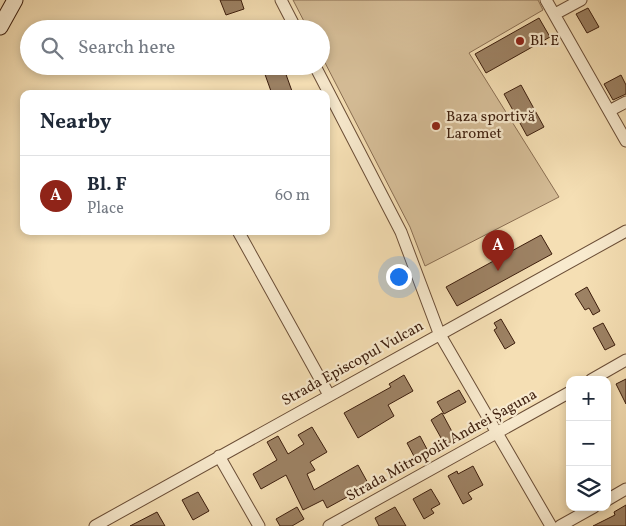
<!DOCTYPE html>
<meta charset="utf-8">
<style>
:root{--surface:#fff;--page:#f2f2f3;--text:#1f2937;--muted:#747a83;--line:#e0e1e3;--accent:#8f2418}
body{margin:0;font-family:Vollkorn,serif;background:var(--page);color:var(--text)}
.controls{position:absolute;right:15px;bottom:15px;display:grid;overflow:hidden;border-radius:10px;box-shadow:0 2px 8px #0003}
.controls button{width:45px;height:45px;display:grid;place-items:center;padding:0;border:0;border-bottom:1px solid var(--line);background:var(--surface);color:var(--text);font:25px sans-serif}
.you{position:absolute;left:398px;top:276px;width:18px;height:18px;margin:-12px;border:4px solid #fff;border-radius:50%;background:#1a73e8;box-shadow:0 0 0 8px #1a73e833}
.badge{display:grid;place-items:center;width:32px;height:32px;border-radius:50%;background:var(--accent);color:#fff;font-size:16px;font-weight:700}
.pin{position:absolute;translate:-50% -41px;filter:drop-shadow(0 1px 2px #0008)}
.pin::after{content:'';position:absolute;top:26px;width:18px;height:15px;background:inherit;clip-path:polygon(0 0,100% 0,50% 100%)}
.list{margin:0;padding:0;list-style:none}
h2{display:flex;justify-content:space-between;align-items:center;height:65px;margin:0;padding:0 20px;font-size:21px}
h2 small{font-size:16px;font-weight:400;color:var(--muted)}
.list li{display:grid;grid-template-columns:32px 1fr auto;gap:15px;align-items:center;box-sizing:border-box;height:80px;padding:0 20px;border-top:1px solid var(--line)}
.list b{display:block;font-size:19px;white-space:nowrap}
.list p{margin:0;font-size:16px;white-space:nowrap;color:var(--muted)}
.list em{font-size:16px;font-style:normal;color:var(--muted)}
.icon{flex:none;width:28px;height:28px;fill:none;stroke:currentColor;stroke-width:2;stroke-linecap:round;stroke-linejoin:round}
.map{position:relative;flex:none;width:626px;height:526px;overflow:hidden}
.search{position:absolute;background:var(--surface);box-shadow:0 2px 8px #0003;left:20px;top:20px;width:310px;height:55px;display:flex;align-items:center;gap:12px;box-sizing:border-box;padding:0 18px;border-radius:28px;color:var(--muted);font-size:19px}
.panel{position:absolute;background:var(--surface);box-shadow:0 2px 8px #0003;left:20px;top:90px;width:310px;height:145px;border-radius:10px}
.map>svg:first-child{display:block}
.green{fill:#d6be98;stroke:#8a6e52}
.building{fill:#9d8264;stroke:#3d1e0d}
.lines{fill:none;stroke-linecap:round;stroke-linejoin:round}
.street-casing{stroke:#6b4e37;stroke-width:13}
.secondary-casing{stroke:#3d1e0d;stroke-width:17}
.street{stroke:#f8eace;stroke-width:11}
.secondary{stroke:#f8eace;stroke-width:15}
.poi-dot{fill:#8f2418;stroke:#f8eace;stroke-width:2}
.labels{text-anchor:middle;dominant-baseline:central;stroke-width:4.5;stroke-linejoin:round;paint-order:stroke}
.poi-label{font-size:15px;fill:#3d1e0d;stroke:#f8eace;text-anchor:start}
.street-label{font-size:15px;fill:#3d1e0d;stroke:#f8eace}
</style>
<div class="map">
<svg width="626" height="526" viewBox="0 0 626 526">
<rect width="100%" height="100%" fill="#f5dfb4"/>
<filter id="stains"><feTurbulence type="fractalNoise" baseFrequency=".004" numOctaves="4"/><feColorMatrix values="0 0 0 0 .2 0 0 0 0 .09 0 0 0 0 .02 0 0 0 .5 -.17"/></filter>
<radialGradient id="worn" r=".72"><stop offset=".6" stop-color="#630" stop-opacity="0"/><stop offset="1" stop-color="#630" stop-opacity=".3"/></radialGradient>
<path class="green" d="M293 0H538L543 10 469 53 559 197 425 266 410 227 321 55V29H308Z"/>
<path class="building" d="M220 0H241L244 9 226 15Z
M588 8 599 27 587 33 576 14Z
M539 18 550 37 486 73 475 54Z
M262 66H283L293 94H272Z
M621 75 626 85V94L613 100 604 84Z
M521 85 544 127 527 136 504 94Z
M541 235 552 254 457 306 446 287Z
M587 287 600 311 593 315 589 308 585 310 575 294Z
M501 319 515 343 505 349 494 330 497 328 494 323Z
M603 323 615 345 605 350 593 328Z
M404 375 413 391 388 405 394 416 358 438 344 413 391 387 389 384Z
M626 379V404L616 384Z
M459 390 466 402 444 414 437 402Z
M442 413 456 439 445 445 431 420Z
M312 427 327 452 310 462 315 470 307 474 314 490 358 465 369 485 327 508 323 500 303 510 286 475 261 489 253 474 277 460 267 442 278 436 288 454 304 444 298 435Z
M420 436 429 453 416 460 407 443Z
M473 466 483 485 468 493 472 499 463 504 448 476 457 471 458 474Z
M431 489 440 504 431 509 434 513 424 519 413 499Z
M198 492 209 511 193 520 182 500Z
M626 505V526H593L615 515 614 512Z
M297 507 304 519 292 526H280L276 519Z
M395 507 406 526H379L375 518Z
M157 512 165 526H130Z"/>
<g class="lines">
<defs>
<path id="street" d="M281 0 296 29
M546 0 626 141
M555 14 581 0
M315 66 401 232 439 333 551 526
M609 111 626 102
M238 231 329 395
M591 380 626 360
M219 456 259 526
M607 500 626 489
M95 526 626 231
M329 526 570 392
M560 526 594 507"/>
<path id="secondary" d="M0 27 15 0"/>
</defs>
<use href="#street" class="street-casing"/>
<use href="#secondary" class="secondary-casing"/>
<use href="#street" class="street"/>
<use href="#secondary" class="secondary"/>
</g>
<g class="poi-dot">
<circle cx="520" cy="41" r="5"/>
<circle cx="436" cy="126" r="5"/>
</g>
<g class="labels">
<g class="poi-label">
<text x="530" y="41">Bl. E</text>
<text x="446" y="117">Baza sportivă<tspan x="446" dy="17">Laromet</tspan></text>
</g>
<g class="street-label">
<text transform="translate(353 364) rotate(-29)">Strada Episcopul Vulcan</text>
<text transform="translate(442 446) rotate(-29)">Strada Mitropolit Andrei Șaguna</text>
</g>
</g>
<rect width="100%" height="100%" filter="url(#stains)"/>
<rect width="100%" height="100%" fill="url(#worn)"/>
</svg>
<div class="controls">
<button>+</button>
<button>−</button>
<button><svg class="icon" aria-label="layers" viewBox="0 0 24 24"><path d="M12 4l9 5-9 5-9-5zM3 14l9 5 9-5"/></svg></button>
</div>
<div class="you"></div>
<div class="pin badge" style="left:498px;top:271px">A</div>
<div class="search"><svg class="icon" aria-label="search" viewBox="0 0 24 24"><circle cx="10" cy="10" r="6"/><path d="M15 15l6 6"/></svg>Search here</div>
<section class="panel">
<h2>Nearby<small></small></h2>
<ul class="list">
<li><span class="badge">A</span><div><b>Bl. F</b><p>Place</p></div><em>60 m</em></li>
</ul>
</section>
</div>
